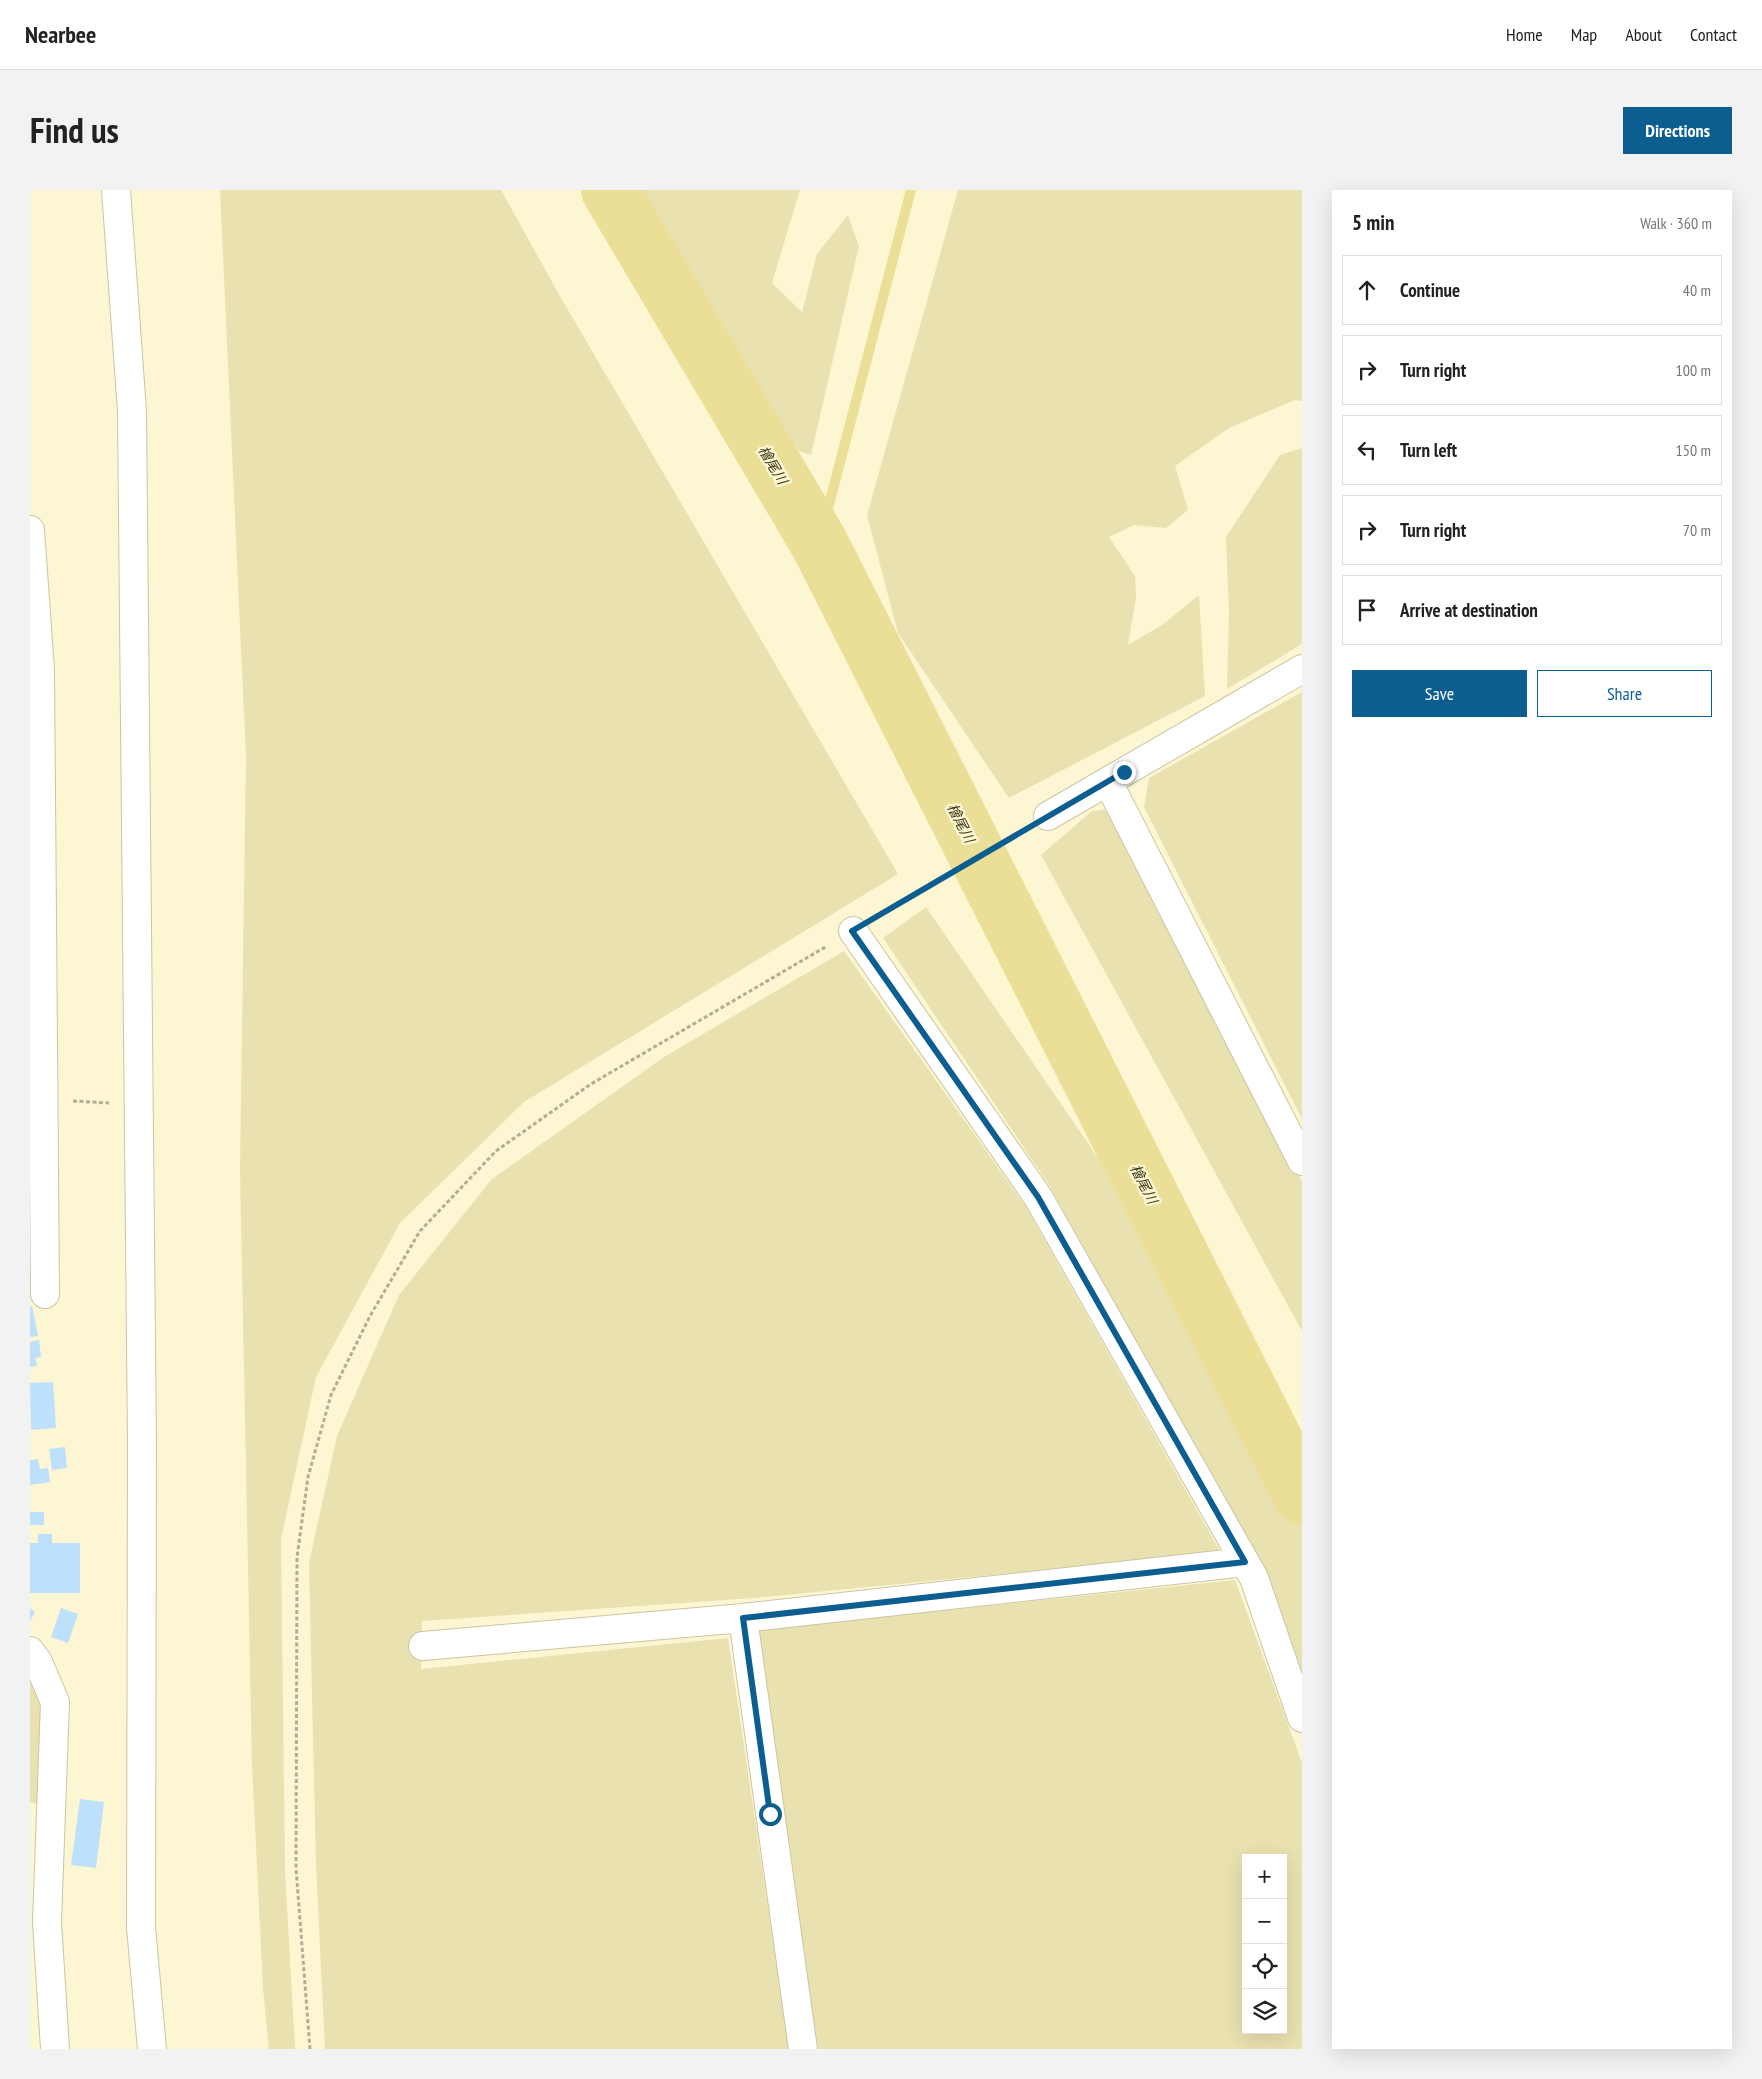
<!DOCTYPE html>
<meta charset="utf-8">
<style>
:root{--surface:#fff;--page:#f2f2f2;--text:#222;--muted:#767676;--line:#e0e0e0;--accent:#0c5e90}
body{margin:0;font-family:"PT Sans Narrow","Noto Sans JP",sans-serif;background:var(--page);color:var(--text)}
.controls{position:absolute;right:15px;bottom:15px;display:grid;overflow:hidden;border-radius:0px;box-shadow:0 5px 20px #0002}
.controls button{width:45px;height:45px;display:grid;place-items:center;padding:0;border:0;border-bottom:1px solid var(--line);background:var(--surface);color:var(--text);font:25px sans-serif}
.stop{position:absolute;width:15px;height:15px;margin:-11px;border:4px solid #0c5e90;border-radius:50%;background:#fff}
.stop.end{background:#0c5e90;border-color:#fff;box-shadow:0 1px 5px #0008}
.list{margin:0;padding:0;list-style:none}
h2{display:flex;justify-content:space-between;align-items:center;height:65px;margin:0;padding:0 20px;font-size:21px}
h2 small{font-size:16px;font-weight:400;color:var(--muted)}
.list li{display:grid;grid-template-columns:32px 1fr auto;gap:15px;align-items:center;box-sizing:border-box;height:70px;margin:0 10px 10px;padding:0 10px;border:1px solid var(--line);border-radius:0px}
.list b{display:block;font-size:19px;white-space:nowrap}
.list em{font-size:16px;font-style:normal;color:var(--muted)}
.actions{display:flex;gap:10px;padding:15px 20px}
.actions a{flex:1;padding:11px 0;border:1px solid var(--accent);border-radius:0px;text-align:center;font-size:18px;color:var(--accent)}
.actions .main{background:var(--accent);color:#fff}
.icon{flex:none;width:28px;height:28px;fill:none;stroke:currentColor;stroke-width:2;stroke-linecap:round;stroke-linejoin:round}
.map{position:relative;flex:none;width:1272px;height:1859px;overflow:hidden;border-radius:0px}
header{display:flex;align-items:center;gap:30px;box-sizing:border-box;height:70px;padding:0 25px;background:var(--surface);border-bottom:1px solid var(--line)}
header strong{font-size:24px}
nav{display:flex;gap:28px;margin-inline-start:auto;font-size:18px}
.intro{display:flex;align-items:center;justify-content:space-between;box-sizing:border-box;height:120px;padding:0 30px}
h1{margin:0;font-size:35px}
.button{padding:12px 22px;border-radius:0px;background:var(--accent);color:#fff;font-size:18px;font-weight:700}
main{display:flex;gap:30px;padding:0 30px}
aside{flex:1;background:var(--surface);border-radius:0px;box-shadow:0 5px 20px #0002}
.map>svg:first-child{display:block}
.green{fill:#eae1b0;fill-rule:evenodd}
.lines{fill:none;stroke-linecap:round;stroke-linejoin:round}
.stream{stroke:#ebde96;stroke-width:10}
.river{stroke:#ebde96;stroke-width:58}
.building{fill:#bde0fd}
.minor-casing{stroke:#cbc5a2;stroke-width:30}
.path{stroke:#b3ae91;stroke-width:3;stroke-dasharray:4 2.5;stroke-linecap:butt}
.minor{stroke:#fff;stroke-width:28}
.route{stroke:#0c5e90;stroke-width:6}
.labels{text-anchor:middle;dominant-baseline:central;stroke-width:5;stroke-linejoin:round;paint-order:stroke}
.water-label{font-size:14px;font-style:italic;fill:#3c3617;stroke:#fcf6d2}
</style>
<header>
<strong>Nearbee</strong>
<nav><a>Home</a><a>Map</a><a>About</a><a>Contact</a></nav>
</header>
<div class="intro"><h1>Find us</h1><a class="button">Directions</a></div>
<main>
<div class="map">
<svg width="1272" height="1859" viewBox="0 0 1272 1859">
<rect width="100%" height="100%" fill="#fcf6d2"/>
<path class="green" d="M190 0H471L531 108 868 684 494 912 370 1033 286 1187 251 1349 255 1681 265 1859H239L233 1798 222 1575 210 980 216 566Z
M595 0H770L742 93 772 122 787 64 818 25 829 56 781 265 769 261 724 201Z
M928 0H1272V211L1265 210 1199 238 1145 276 1158 320 1136 338 1104 335 1079 347 1105 386 1106 408 1098 455 1132 435 1169 405 1175 506 979 608 868 443 837 325Z
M1272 258V454L1197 499 1199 422 1196 347 1250 265Z
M1272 502V929L1114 617 1119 588Z
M1078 619 1189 825 1272 992V1141L1011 665 1062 621Z
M896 717 1112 1032 1272 1337V1489L1229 1375 1019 995 853 748Z
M814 761 996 1017 1191 1363 724 1408 392 1431 391 1479 698 1448 759 1859H295L286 1675 279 1373 307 1246 369 1105 462 989 634 867Z
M1205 1390 1272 1573V1859H787L727 1440ZM1216 1668H1253V1840H1216Z
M0 1474 12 1497 9 1615 0 1612Z"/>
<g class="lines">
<path class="stream" d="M789 353 881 0"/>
<path class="river" d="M580 0 789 353 1272 1306"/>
</g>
<path class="building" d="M0 1116H2L8 1146 0 1147Z
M9 1150 11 1167 5 1168 7 1176 0 1177V1152Z
M23 1192 26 1238 1 1240 0 1193Z
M35 1257 37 1278 22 1280 19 1259Z
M8 1269 10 1279 18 1278 20 1292 0 1295V1270Z
M0 1322H14V1335H0Z
M8 1344H22V1353H50V1403H0V1353H8Z
M0 1418 5 1422 0 1431Z
M31 1418 48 1424 38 1453 21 1447Z
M50 1609 74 1612 66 1678 41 1675Z"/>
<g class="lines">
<defs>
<path id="minor" d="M86 0 102 221 112 1256 111 1737 122 1859
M0 340 10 480 15 1104
M1078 592 1272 971
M1018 626 1272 479
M823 741 1008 1007 1224 1388 1272 1528
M713 1428 773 1859
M393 1456 713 1428 1215 1372
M0 1461 8 1472 25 1512 17 1732 25 1859"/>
</defs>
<use href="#minor" class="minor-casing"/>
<path class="path" d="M899 695 993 640
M849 725 899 695
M43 911 79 913
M280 1859 266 1678 267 1367 278 1287 301 1205 340 1126 390 1041 466 961 561 894 797 756"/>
<use href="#minor" class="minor"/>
</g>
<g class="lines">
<path class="route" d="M740 1624 713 1428 1215 1372 1008 1007 822 741 1094 582"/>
</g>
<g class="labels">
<g class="water-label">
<text transform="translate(743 275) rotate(59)">檜尾川</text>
<text transform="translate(931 633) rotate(63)">檜尾川</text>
<text transform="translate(1114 994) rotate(63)">檜尾川</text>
</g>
</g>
</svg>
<div class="controls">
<button>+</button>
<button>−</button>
<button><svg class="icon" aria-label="locate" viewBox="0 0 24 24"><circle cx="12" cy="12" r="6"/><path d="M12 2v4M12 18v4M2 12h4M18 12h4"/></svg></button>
<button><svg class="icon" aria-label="layers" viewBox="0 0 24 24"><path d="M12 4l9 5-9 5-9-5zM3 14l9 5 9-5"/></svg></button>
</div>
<div class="stop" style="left:740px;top:1624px"></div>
<div class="stop end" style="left:1094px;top:582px"></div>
</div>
<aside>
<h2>5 min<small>Walk · 360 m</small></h2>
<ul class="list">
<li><svg class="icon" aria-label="ahead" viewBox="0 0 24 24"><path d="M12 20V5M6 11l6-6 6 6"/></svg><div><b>Continue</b></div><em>40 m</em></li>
<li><svg class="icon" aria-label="right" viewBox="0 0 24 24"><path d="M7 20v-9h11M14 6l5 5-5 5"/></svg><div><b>Turn right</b></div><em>100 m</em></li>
<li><svg class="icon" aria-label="left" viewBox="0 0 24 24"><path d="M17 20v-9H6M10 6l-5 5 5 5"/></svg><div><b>Turn left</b></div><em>150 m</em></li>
<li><svg class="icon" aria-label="right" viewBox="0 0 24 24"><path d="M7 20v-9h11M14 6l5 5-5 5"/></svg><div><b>Turn right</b></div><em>70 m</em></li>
<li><svg class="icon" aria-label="arrive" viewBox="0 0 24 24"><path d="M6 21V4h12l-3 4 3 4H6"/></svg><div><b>Arrive at destination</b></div></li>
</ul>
<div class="actions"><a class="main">Save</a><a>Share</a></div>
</aside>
</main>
